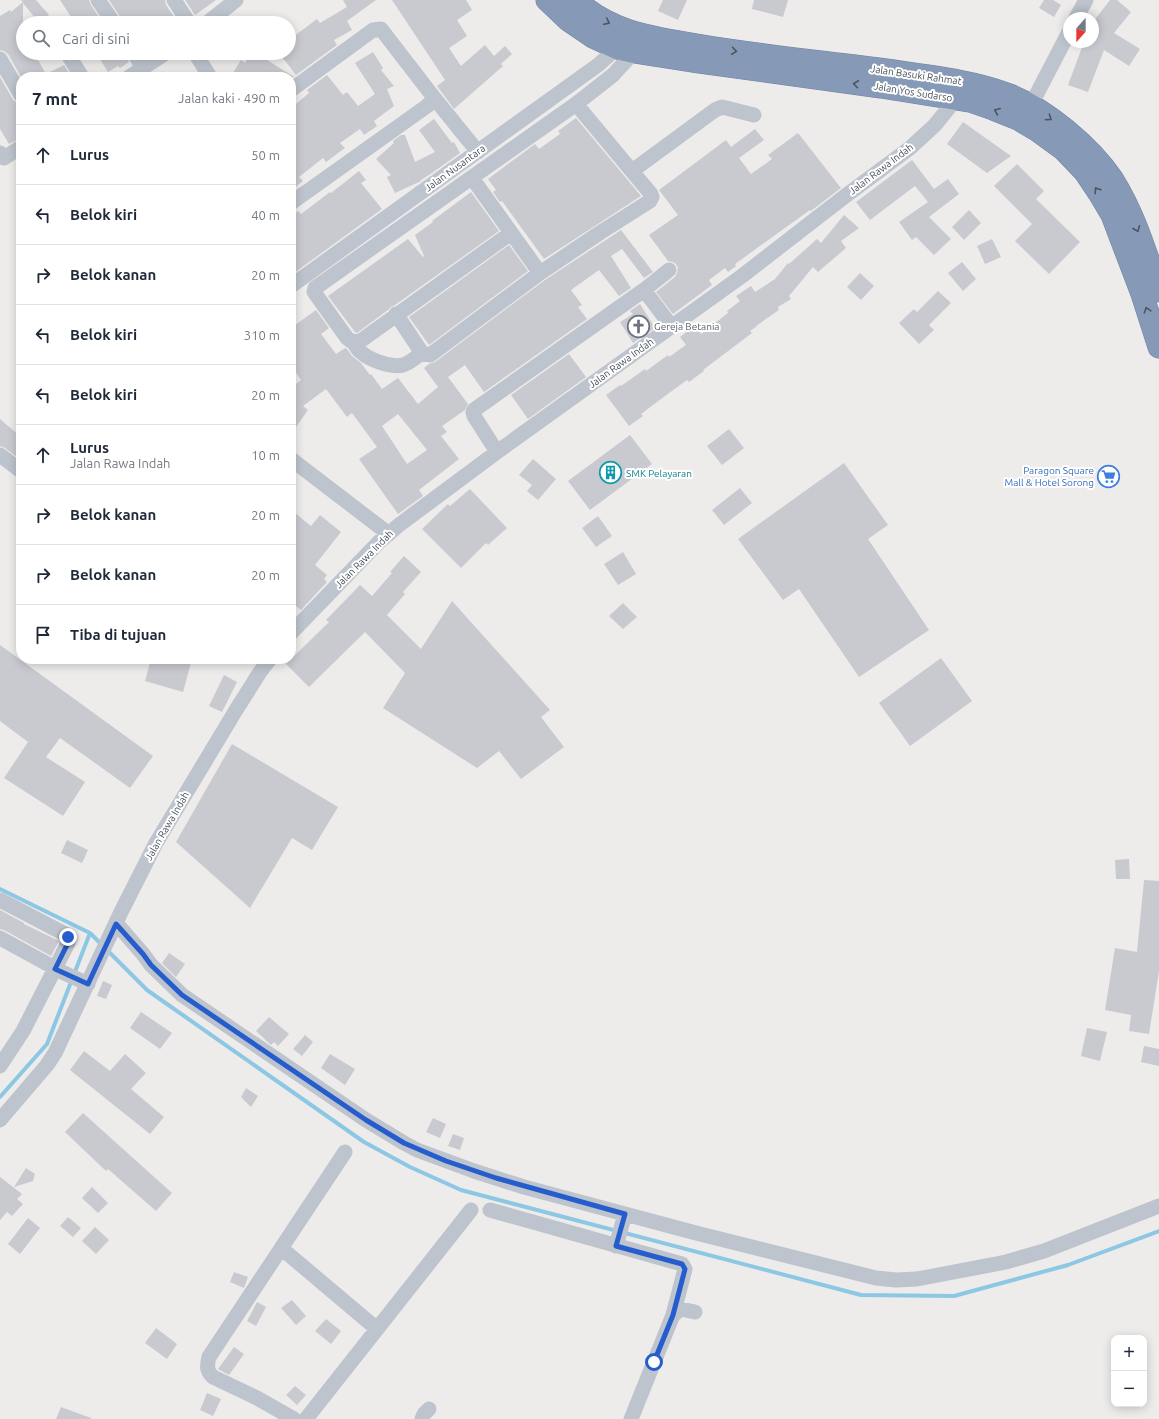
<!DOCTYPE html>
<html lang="id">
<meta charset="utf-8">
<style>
:root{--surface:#fff;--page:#f6f6f7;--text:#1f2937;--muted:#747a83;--line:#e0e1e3}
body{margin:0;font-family:Ubuntu,sans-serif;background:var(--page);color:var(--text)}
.controls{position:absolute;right:12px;bottom:12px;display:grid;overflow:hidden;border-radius:8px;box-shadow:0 2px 10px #0003}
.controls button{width:36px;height:36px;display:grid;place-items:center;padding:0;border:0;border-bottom:1px solid var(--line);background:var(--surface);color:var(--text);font:20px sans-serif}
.compass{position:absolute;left:1063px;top:12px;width:36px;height:36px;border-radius:50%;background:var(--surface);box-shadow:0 2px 10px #0003;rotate:201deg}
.stop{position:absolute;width:12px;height:12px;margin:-9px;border:3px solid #265dcd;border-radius:50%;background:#fff}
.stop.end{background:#265dcd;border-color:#fff;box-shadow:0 1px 4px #0008}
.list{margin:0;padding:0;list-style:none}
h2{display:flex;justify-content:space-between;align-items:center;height:52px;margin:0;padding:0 16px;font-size:17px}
h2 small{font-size:13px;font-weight:400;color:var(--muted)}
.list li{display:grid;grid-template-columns:26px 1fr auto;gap:12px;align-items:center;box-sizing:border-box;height:60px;padding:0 16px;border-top:1px solid var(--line)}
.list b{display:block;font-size:15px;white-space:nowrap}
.list p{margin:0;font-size:13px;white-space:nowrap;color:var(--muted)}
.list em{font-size:13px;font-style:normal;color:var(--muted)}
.icon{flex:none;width:22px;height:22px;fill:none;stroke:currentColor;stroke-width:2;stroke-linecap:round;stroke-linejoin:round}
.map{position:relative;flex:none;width:1159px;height:1419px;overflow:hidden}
.search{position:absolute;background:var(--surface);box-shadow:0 2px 10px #0003;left:16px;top:16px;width:280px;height:44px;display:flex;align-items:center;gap:10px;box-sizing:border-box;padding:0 14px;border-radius:22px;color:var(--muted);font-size:15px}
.panel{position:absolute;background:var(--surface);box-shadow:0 2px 10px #0003;left:16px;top:72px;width:280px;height:592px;border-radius:16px}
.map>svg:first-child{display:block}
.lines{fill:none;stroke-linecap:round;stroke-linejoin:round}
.stream{stroke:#8cc8e4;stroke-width:4}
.building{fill:#c8cad0;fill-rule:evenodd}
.highway-casing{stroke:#7184a3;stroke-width:23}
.minor{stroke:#bdc4cd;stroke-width:15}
.highway{stroke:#8699b7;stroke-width:22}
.oneway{stroke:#4c5561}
.route{stroke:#265dcd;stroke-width:5}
.labels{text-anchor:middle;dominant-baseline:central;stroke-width:4;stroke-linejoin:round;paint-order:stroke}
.street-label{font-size:10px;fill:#454d57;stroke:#fff}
.worship-label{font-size:10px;fill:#5b616d;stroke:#fff;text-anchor:start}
.shop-label{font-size:10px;fill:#366cbe;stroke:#fff;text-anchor:end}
.culture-label{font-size:10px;fill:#0d838f;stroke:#fff;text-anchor:start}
</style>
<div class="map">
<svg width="1159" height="1419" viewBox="0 0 1159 1419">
<rect width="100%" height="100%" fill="#eeebeb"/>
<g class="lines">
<path class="stream" d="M0 889 90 933 102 945
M107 950 147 990 364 1142 410 1167 461 1190 861 1295 954 1296 1068 1265 1159 1231
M0 1097 47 1044 90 933"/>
</g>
<path class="building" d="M21 0H36L49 15 39 23 23 3V53H34L46 74 64 65 69 73 63 77H21L8 54 4 51 0 50V16L10 10 11 12 23 2Z
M60 0H89L91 5 103 23H75Z
M109 0H165L166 5 178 23H123L121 18Z
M185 0H216L195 15Z
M343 0H376L347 21 352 30 334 40 337 45 296 75 279 53H289V40L317 19 320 23 347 7Z
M392 0H466L472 10 457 20 467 36 449 48 461 66 485 45 494 56 505 46 512 54 501 64 503 66 454 109 437 86 445 80Z
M663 0H687L678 20 658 11Z
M754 0H788L783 17 752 9Z
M1044 0H1053L1061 5 1054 17 1039 8Z
M1110 0H1117L1131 12 1114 33 1140 49 1129 66 1104 50 1088 92 1068 85 1084 42H1093V22Z
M373 52 383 68 381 70 394 86 387 89 394 106 374 121 377 126 364 135 360 129 340 143 345 148 326 162 323 158 299 177 303 181 291 190V108L309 93 307 90 327 75 343 95 347 92 358 106 375 94 355 63Z
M96 53H125L129 62 120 68 118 66 108 72Z
M251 53H256L294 77H241L233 73 241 60 245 63Z
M0 77 13 100 17 103 21 104V138L9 144 0 129Z
M576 118 641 196 544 259 502 201 500 202 493 192 496 190 488 179 535 144 539 149 560 134 558 131Z
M434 119 452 143 454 142 460 153 432 173 421 180V181L395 193 387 177 391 175 376 159 394 143 393 141 401 135H405L415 162 435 152 419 130Z
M963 122 1011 156 987 173 947 144Z
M755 129 764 140 739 158 751 174 772 159 768 155 798 133 841 188 811 211 810 210 735 264 736 266 728 272 725 268 709 280 712 285 673 314 656 292 675 277 677 273 678 268 676 264 673 262 668 261 649 235 678 215 659 190 726 140 731 147Z
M912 160 934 189 948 179 959 194 929 217 951 239 934 255 916 237 912 240 899 222 928 202 915 186 870 220 856 202Z
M1017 164 1044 191 1036 199 1080 242 1049 274 1015 241 1032 224 994 186Z
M359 171 366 180 361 183 382 209 294 273 291 268V216L298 211 301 214 330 192 331 193Z
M471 192 499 231 395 305 391 307 388 310 357 333 355 332 328 296 408 239 423 257 424 256 415 235 433 222 432 221Z
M969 210 981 223 964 240 952 227Z
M844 215 859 228 841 241 846 248 818 272 813 267 789 296 791 299 778 307 779 310 756 326H757L750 331 752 333 703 370 704 371 689 382 687 380 665 396 641 414 643 416 629 426 606 395 620 385 621 386 645 369 646 371 668 355 669 357 686 345 680 337 695 325 701 334 728 313 727 311 740 301 736 296 751 286 755 292 775 279 788 263 789 264 817 239 821 243Z
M621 230 653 272 644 278 622 249 611 256 631 288 619 296 599 270 571 290 582 305 578 307 587 319 484 392 465 365 448 377 468 404 465 410 442 426 447 432 441 436 459 459 419 490 423 496 398 514 359 459 377 447 352 413 347 417 326 389 303 406 308 410 291 434V388L301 380 291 365V328L316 310 329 328 321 334 336 354 345 348 347 349 352 356 361 363 370 375 371 374 382 389 398 378 418 404 438 387 424 368 429 364 435 362 545 280ZM398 414 427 450 407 464 382 426Z
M992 239 1001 257 985 264 977 246Z
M509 245 528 271 429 345 409 317Z
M962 262 976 279 963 291 948 273Z
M860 273 874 286 861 300 847 287Z
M938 291 951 303 929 325 934 330 919 344 899 323 914 309 917 312Z
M640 304 655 328 633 343 620 322 633 314 630 311Z
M569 354 586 377 528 419 511 395Z
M0 419 21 437V460L5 448 0 446Z
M729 429 744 448 722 465 707 446Z
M630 435 652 464 590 510 568 481Z
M533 459 556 479 538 500 527 491 532 485 519 475Z
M844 463 888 525 868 539 929 630 859 677 799 589 783 600 738 539Z
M740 488 752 503 724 525 712 510Z
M470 489 507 528 488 545 486 543 461 568 422 529 448 504 450 506Z
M295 513 311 526 320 515 341 532 315 565 327 575 324 579 327 582 301 610 291 602V519Z
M598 516 612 536 596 547 582 528Z
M623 552 636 574 618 585 604 564Z
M404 556 421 572 403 592 405 594 387 615 421 649 452 601 550 710 541 717 564 747 521 779 499 751 477 768 383 708 405 673 365 632 309 687 286 664 329 622 326 620 360 585 372 596 392 573 390 572Z
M623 603 637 617 623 629 609 616Z
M0 645 153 756 130 788 60 738 46 757 85 782 63 816 4 778 28 742 0 721Z
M941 658 972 701 910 746 879 703Z
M151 659H175L191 663 183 692 145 681Z
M224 675 237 682 222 712 209 706Z
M232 744 338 807 312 850 292 838 250 908 176 842Z
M67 840 88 850 82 863 61 853Z
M1129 859 1130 879H1116L1115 860Z
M1144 880 1159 881V971L1149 1034 1129 1031 1131 1015 1105 1010 1115 948 1137 952Z
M0 910 24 923V924L59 941 51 956 4 930 0 929Z
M169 953 185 964 176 977 162 963Z
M103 981 112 985 106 999 97 996Z
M141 1012 172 1033 160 1049 130 1028Z
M269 1017 289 1034 278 1046 274 1042 271 1045 256 1031Z
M1087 1028 1107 1032 1100 1061 1081 1056Z
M305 1035 313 1042 302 1056 293 1049Z
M1144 1046 1159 1049V1066L1141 1062Z
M84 1051 110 1071 125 1054 146 1073 131 1089 164 1117 150 1134 70 1070Z
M330 1054 355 1069 345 1085 321 1068Z
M246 1088 258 1096 251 1107 241 1097Z
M83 1113 172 1193 156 1211 108 1169 106 1171 65 1132Z
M433 1118 446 1124 440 1138 426 1132Z
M453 1134 464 1138 460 1150 448 1146Z
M26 1168 35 1174 33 1181 14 1187Z
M0 1177 22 1194 17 1199 23 1204 12 1216 7 1212 0 1220Z
M92 1187 108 1203 98 1213 82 1198Z
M68 1217 81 1228 73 1237 60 1226Z
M28 1218 40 1228 20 1254 8 1244Z
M95 1227 109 1240 96 1254 82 1241Z
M234 1272 248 1277 244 1288 230 1282Z
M292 1300 306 1316 296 1325 281 1308Z
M257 1302 266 1307 256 1326 247 1321Z
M326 1319 341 1331 331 1344 315 1331Z
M156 1328 177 1344 167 1359 145 1343Z
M234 1347 244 1354 229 1375 218 1369Z
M295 1386 306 1395 297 1405 286 1395Z
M207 1393 221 1399 213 1416 200 1410Z
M61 1407 91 1418V1419H56Z"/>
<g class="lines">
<defs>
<path id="highway" d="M547 0 568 20 593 37 617 48 634 52 698 62 881 87 956 99 970 101 993 109 1018 119 1038 131 1064 150 1085 172 1099 193 1112 215 1142 294 1159 347
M576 0C612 34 657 38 703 46 764 56 825 62 886 70 926 76 969 80 1007 94 1045 108 1091 147 1113 180 1135 215 1146 254 1159 291"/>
</defs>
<use href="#highway" class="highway-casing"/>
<path class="minor" d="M98 0 114 23
M174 0 189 23
M1076 18 1086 0
M207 23 236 0
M67 53 82 77
M134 53 143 68
M195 53 210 77
M0 59 21 95
M129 77 166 53
M291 90 373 30 381 29 435 99 478 152
M1031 105 1069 32
M0 153 4 158 21 147
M632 171 715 110 722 107 754 115
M472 178 540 273
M291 203 427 106 435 99
M511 233 359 342 351 341 347 338 314 292 315 288 325 281 576 104 613 75 634 52
M291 286 598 65 617 48
M644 290 672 327
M396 314 422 353 430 355 540 273 601 232 650 201 652 197 651 194 576 104
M353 342C356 345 357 350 361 352 369 360 392 368 403 365 410 363 416 357 422 353
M497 452 474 416 473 412 474 410 644 290 669 270
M0 455 21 471
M291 459 389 534
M291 633 379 542 399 525 497 452 742 276 844 197 910 148 935 125 956 99
M0 900 65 934 68 937V943L23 1031 0 1066
M116 923 143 954 151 965 182 995 366 1120 404 1143 417 1150 474 1171 524 1187 696 1233 876 1278 896 1280 917 1279 1006 1262 1044 1251 1159 1206
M0 938 62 972 88 984
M0 1120 47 1065 55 1053 121 912 156 843 236 710 260 672 270 659
M490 1210 682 1264 685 1269 673 1315
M616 1246 625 1214
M281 1248 377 1329
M294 1419 257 1398 213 1377C206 1371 207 1365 209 1357L345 1152
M306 1419 471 1210
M422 1419 424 1414 429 1409
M631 1419 673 1315 681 1309 695 1312"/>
<use href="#highway" class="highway"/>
</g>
<defs><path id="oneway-chevron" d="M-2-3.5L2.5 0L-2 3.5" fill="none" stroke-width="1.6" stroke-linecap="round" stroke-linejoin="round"/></defs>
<g class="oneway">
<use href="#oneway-chevron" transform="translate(607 22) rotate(26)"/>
<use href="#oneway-chevron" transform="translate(734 51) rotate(8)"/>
<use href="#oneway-chevron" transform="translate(856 84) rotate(-173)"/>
<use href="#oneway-chevron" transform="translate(997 111) rotate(-158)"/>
<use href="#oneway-chevron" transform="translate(1049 118) rotate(34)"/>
<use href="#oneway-chevron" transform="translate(1097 190) rotate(-123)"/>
<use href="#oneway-chevron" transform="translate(1137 229) rotate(68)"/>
<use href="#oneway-chevron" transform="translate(1147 310) rotate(-108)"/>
</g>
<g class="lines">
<path class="route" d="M68 937V943L55 969 88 984 116 924 143 954 151 965 182 995 366 1120 404 1143 446 1161 496 1178 625 1214 616 1246 682 1264 685 1269 673 1315 654 1362"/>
</g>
<defs>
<symbol id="church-ring" viewBox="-11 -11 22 22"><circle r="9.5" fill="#fff" stroke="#6b7280" stroke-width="1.5"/><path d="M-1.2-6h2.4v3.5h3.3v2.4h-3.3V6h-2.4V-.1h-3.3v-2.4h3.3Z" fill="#6b7280"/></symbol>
<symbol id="building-ring" viewBox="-11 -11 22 22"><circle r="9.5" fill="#fff" stroke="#0f9aa8" stroke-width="1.5"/><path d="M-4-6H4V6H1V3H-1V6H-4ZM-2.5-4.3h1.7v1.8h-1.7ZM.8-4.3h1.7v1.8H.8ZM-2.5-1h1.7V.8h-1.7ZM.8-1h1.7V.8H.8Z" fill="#0f9aa8"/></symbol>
<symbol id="supermarket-ring" viewBox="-11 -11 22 22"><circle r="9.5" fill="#fff" stroke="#3f7fe0" stroke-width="1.5"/><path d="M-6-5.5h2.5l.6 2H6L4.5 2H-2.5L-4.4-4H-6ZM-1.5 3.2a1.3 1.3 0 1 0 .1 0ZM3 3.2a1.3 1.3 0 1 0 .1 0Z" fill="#3f7fe0"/></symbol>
</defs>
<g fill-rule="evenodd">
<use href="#church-ring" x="626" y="314" width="25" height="25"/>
<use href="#building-ring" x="598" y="460" width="25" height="25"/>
<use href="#supermarket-ring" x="1096" y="464" width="25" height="25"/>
</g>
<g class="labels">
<g class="street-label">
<text transform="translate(916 75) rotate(8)">Jalan Basuki Rahmat</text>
<text transform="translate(913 92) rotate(9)">Jalan Yos Sudarso</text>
<text transform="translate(455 168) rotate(-36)">Jalan Nusantara</text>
<text transform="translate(881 169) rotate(-37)">Jalan Rawa Indah</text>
<text transform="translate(621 363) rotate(-36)">Jalan Rawa Indah</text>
<text transform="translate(364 559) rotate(-45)">Jalan Rawa Indah</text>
<text transform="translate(167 826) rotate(-60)">Jalan Rawa Indah</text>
</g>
<g class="worship-label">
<text x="654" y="326">Gereja Betania</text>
</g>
<g class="shop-label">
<text x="1094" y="470">Paragon Square<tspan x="1094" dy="12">Mall &amp; Hotel Sorong</tspan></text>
</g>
<g class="culture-label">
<text x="626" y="473">SMK Pelayaran</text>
</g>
</g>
</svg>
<div class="controls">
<button>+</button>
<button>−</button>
</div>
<svg class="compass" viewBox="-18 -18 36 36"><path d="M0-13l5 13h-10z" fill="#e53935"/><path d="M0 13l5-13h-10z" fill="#747a83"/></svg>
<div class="stop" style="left:654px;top:1362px"></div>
<div class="stop end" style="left:68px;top:937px"></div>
<div class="search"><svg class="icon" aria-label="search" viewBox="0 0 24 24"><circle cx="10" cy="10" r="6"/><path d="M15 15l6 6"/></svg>Cari di sini</div>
<section class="panel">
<h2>7 mnt<small>Jalan kaki · 490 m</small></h2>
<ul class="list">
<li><svg class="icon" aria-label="ahead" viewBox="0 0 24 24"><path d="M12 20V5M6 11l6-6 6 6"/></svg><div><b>Lurus</b></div><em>50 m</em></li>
<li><svg class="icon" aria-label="left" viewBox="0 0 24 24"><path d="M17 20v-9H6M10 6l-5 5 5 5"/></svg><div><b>Belok kiri</b></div><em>40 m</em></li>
<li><svg class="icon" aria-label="right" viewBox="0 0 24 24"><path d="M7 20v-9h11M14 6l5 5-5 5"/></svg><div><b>Belok kanan</b></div><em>20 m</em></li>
<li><svg class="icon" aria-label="left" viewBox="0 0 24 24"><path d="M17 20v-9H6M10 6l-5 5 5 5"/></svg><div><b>Belok kiri</b></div><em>310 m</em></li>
<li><svg class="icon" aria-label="left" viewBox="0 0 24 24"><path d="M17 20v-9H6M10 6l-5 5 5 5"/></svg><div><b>Belok kiri</b></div><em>20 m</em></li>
<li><svg class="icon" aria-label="ahead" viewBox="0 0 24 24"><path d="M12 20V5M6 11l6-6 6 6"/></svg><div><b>Lurus</b><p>Jalan Rawa Indah</p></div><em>10 m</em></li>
<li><svg class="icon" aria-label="right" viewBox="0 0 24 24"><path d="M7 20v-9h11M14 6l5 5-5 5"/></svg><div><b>Belok kanan</b></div><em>20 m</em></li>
<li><svg class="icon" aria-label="right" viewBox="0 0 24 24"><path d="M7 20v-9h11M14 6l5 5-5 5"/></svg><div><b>Belok kanan</b></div><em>20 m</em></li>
<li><svg class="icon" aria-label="arrive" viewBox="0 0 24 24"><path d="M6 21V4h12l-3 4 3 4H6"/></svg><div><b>Tiba di tujuan</b></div></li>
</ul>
</section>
</div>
